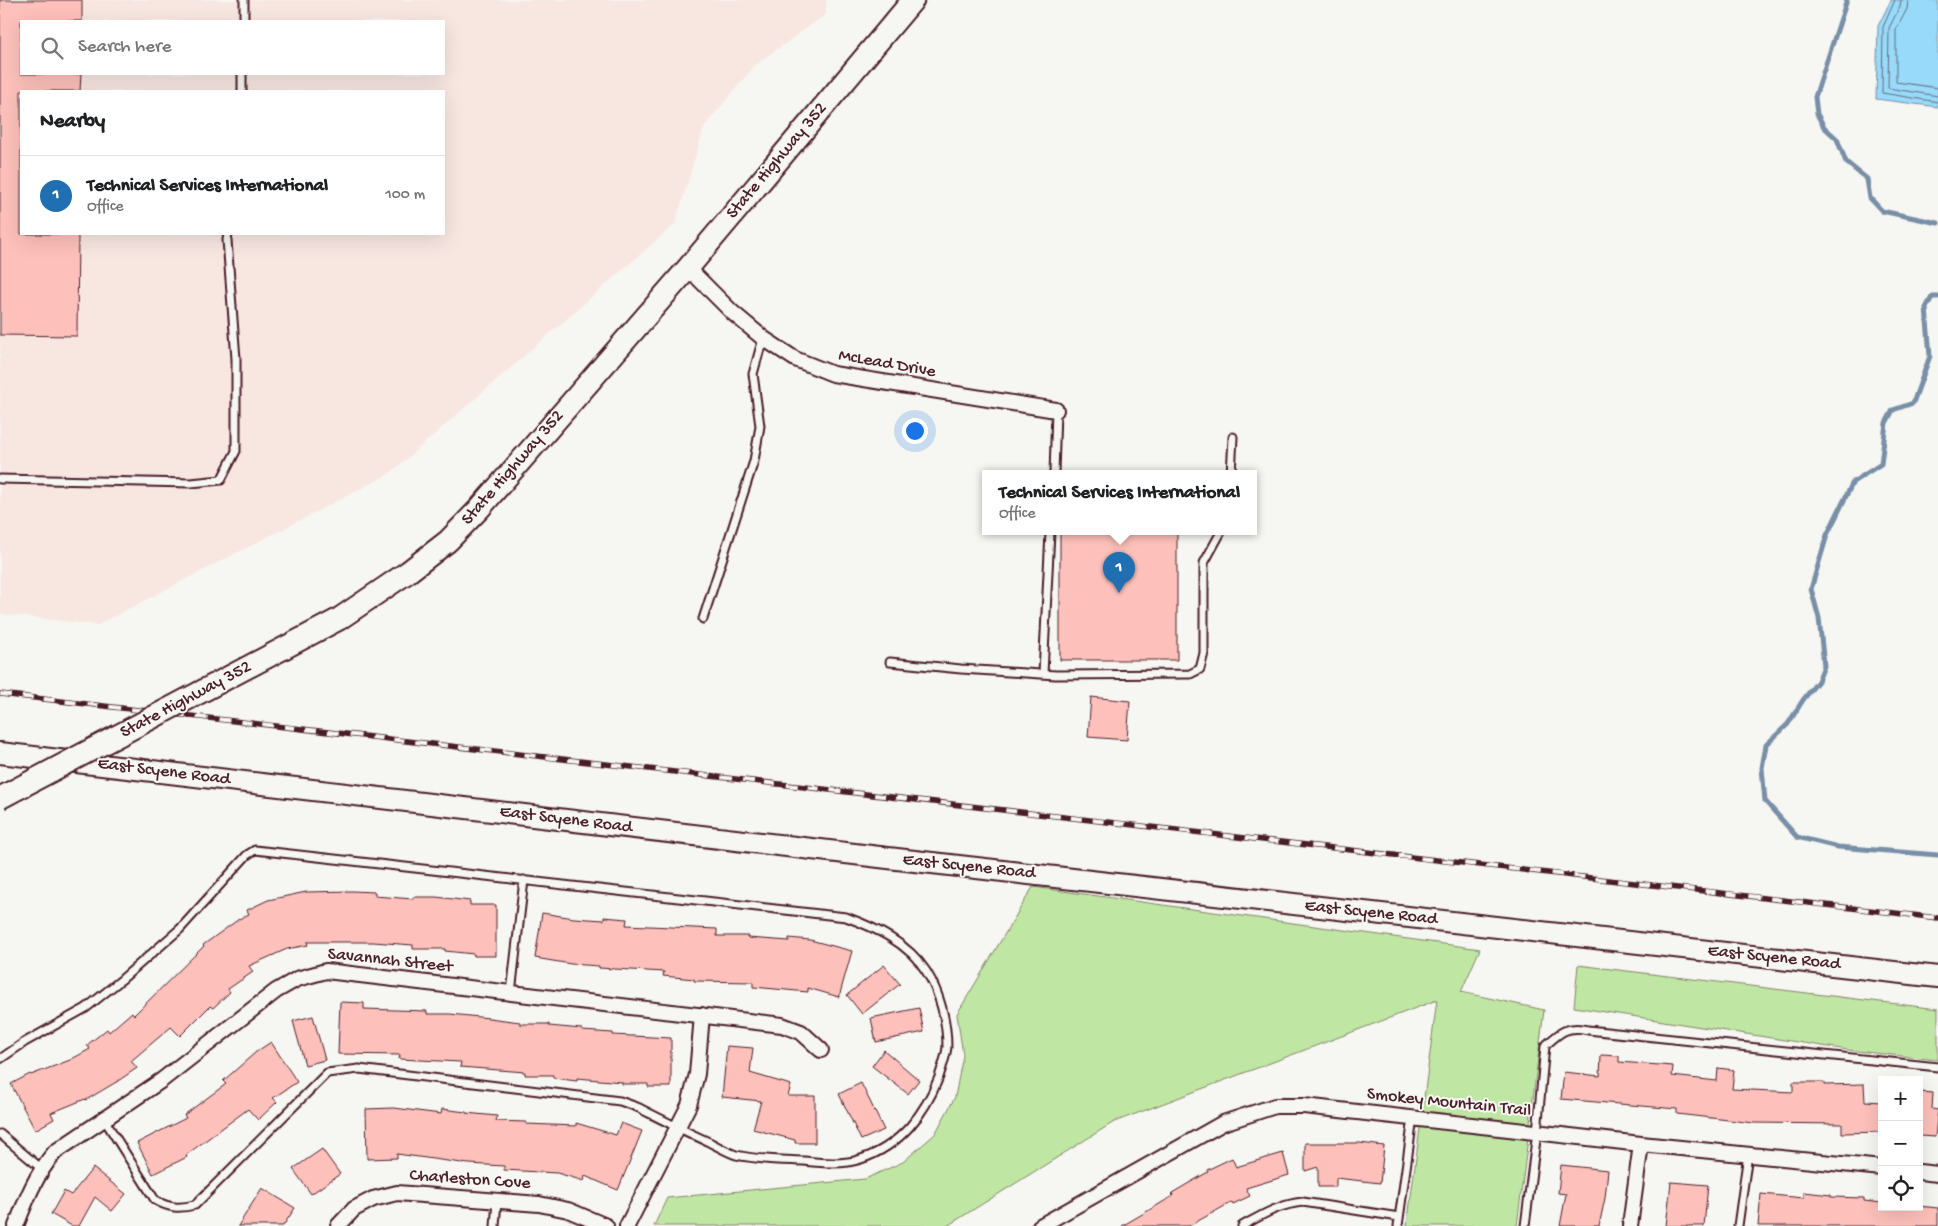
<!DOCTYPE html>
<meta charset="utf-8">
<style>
:root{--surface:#fff;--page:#f2f2f2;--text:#202124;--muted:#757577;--line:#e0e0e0;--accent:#1f6fb2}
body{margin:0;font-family:"Gochi Hand",sans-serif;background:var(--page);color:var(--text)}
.controls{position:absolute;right:15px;bottom:15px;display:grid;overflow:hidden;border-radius:0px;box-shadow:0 5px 20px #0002}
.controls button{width:45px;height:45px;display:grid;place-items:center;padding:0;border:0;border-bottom:1px solid var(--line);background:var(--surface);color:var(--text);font:25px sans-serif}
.you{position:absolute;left:914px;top:430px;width:18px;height:18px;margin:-12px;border:4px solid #fff;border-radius:50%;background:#1a73e8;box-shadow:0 0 0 8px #1a73e833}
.badge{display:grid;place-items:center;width:32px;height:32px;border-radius:50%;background:var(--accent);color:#fff;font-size:16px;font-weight:700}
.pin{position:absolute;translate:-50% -41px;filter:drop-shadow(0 1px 2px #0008)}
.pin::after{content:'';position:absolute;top:26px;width:18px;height:15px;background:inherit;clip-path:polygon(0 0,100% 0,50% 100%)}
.popup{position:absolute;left:982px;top:470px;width:275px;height:65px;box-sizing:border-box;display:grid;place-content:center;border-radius:0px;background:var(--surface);filter:drop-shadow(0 1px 4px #0005);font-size:16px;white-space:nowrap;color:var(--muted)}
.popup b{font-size:19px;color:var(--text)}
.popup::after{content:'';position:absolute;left:50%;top:100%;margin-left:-10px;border:10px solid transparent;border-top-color:var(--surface)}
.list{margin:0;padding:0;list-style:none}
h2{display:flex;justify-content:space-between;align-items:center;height:65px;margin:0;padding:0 20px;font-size:21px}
h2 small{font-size:16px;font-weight:400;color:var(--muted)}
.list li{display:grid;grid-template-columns:32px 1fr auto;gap:15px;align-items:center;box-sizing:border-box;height:80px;padding:0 20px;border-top:1px solid var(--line)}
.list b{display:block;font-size:19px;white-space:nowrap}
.list p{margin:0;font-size:16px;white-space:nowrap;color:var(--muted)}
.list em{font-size:16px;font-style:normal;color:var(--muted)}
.icon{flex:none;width:28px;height:28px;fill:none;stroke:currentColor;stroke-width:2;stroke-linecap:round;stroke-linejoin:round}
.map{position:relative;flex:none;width:1938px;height:1226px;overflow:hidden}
.search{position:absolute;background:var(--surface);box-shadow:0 5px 20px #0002;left:20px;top:20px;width:425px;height:55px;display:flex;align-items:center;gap:12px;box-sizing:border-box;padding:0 18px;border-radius:0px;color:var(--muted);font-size:19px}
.panel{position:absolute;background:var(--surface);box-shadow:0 5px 20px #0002;left:20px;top:90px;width:425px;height:145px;border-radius:0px}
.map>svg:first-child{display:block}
.built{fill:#f8e6e1;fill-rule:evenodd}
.green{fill:#bfe7a3;stroke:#848367}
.water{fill:#97daf9;stroke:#788fa7}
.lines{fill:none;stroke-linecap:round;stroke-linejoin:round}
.shore{stroke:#696a7d;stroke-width:1}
.stream{stroke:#788fa7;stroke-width:5}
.building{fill:#fdc0ba;stroke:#4a1f2b}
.lane-casing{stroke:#4a1f2b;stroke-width:11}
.street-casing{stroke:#4a1f2b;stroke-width:18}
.secondary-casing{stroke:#4a1f2b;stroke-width:24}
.primary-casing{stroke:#4a1f2b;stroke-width:25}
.lane{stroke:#f6f6f2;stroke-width:7}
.street{stroke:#f6f6f2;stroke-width:14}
.secondary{stroke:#f6f6f2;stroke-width:20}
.primary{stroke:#f6f6f2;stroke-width:21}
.rail-casing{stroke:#4a1f2b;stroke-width:5.5}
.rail{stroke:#f6f6f2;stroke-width:4;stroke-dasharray:11;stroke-linecap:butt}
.primary-bridge-casing{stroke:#4a1f2b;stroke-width:25;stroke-linecap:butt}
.primary-bridge{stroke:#f6f6f2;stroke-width:21}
.labels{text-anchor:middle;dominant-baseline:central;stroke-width:4;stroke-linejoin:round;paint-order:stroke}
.street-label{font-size:18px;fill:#4a1f2b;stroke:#f6f6f2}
</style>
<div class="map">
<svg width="1938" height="1226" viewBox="0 0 1938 1226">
<rect width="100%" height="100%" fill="#f6f6f2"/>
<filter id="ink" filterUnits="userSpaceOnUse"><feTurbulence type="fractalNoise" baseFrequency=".02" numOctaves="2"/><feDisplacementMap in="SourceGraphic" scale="10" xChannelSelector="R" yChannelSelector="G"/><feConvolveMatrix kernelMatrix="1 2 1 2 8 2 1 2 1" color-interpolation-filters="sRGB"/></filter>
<g filter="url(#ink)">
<path class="built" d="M0 0H826V14L755 65 704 127 675 224 389 474 97 625 0 614ZM21 21H444V74H21ZM21 91H444V234H21Z"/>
<path class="green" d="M1033 887 1480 949 1461 992 1544 1010 1517 1226H1407L1437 1000 1114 1122 947 1226H654L667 1198 865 1179 903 1162 935 1134 955 1097 963 1055 957 1014Z
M1578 965 1938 1009V1060L1848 1050 1574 1007Z"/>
<path class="water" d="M1891 0H1938V107L1876 99 1878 26Z"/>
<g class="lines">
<path class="shore" d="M1895 0 1883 27 1882 93 1938 102
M1901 0 1900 6 1889 28 1888 88 1938 96
M1908 0 1907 9 1896 30V82L1938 88"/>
<path class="stream" d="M1847 0 1815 97 1817 114 1824 127 1837 139 1846 162 1867 179 1870 198 1882 211 1938 223
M1938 297H1932L1926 308 1930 356 1913 403 1893 410 1886 423 1881 464 1853 482 1827 535 1811 589 1819 618 1824 666 1818 681 1803 700 1788 724 1766 745 1762 768 1765 801 1797 837 1838 847 1938 855"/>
</g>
<path class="building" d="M0 0H82V21H21V74H81L80 91H21V234H78L77 336 0 335Z
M1060 532H1177V660H1060Z
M1091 697 1130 701 1127 740 1088 737Z
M352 891 375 892V896L413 899V897H436L470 901V905H496V956H474V954L445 951V949H413V945L373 942H307L308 945 287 949 249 966 253 972 228 989 230 992 213 1008 210 1006 180 1036 171 1027 131 1061 137 1068 118 1081 86 1100 85 1099 51 1113 54 1119 35 1130 11 1084 30 1074 31 1075 70 1060 90 1049 87 1045 107 1029 109 1032 132 1012 134 1015 204 946 203 945 239 919 249 914 247 910 268 900 306 892Z
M542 913 574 918 604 920V917L627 919 626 925 717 929V936H748V938L789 941V938L810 940 852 951 839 997 808 988V992L753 987V982L694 981V979L663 976 664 972 599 968V966L571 964 535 958Z
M884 965 900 984 862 1014 847 995Z
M340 1002 364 1003V1009L427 1011V1014H450L489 1018 520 1022V1024H549V1026L582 1029V1031L613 1033V1035L671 1038V1087H648V1084H622V1082L577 1078V1081L553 1078V1075H525V1072L460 1067 461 1062 399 1059 400 1055 338 1054Z
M919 1008 924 1032 876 1042 871 1018Z
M313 1016 325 1060 305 1065 293 1021Z
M271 1042 297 1082 273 1098 277 1102 258 1120 248 1109 186 1155 187 1157 153 1174 137 1143 186 1118 184 1115 226 1084 223 1081 256 1052Z
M727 1046 753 1048 750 1073 791 1085 788 1096H815V1143H795V1140L753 1129 761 1101 722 1097Z
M884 1050 919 1080 908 1094 872 1066Z
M1601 1055 1619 1056V1062L1673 1066 1672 1076 1717 1081 1718 1068 1734 1070 1732 1089 1793 1092V1082H1824V1085L1864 1084 1865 1101 1882 1102V1132L1842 1133V1124L1754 1123 1677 1114V1109L1561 1099 1564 1072 1600 1076Z
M861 1083 884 1130 861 1140 839 1094Z
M1919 1092 1933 1093 1932 1109 1938 1110 1935 1137 1919 1136Z
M394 1108 441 1114 442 1109 466 1112V1113L497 1116 496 1121 526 1122V1124L576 1126V1123L616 1135 621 1123 642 1131 618 1190 585 1176 584 1181 557 1173 504 1170V1166L469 1164 397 1154V1158L367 1159 366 1109Z
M1305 1143H1360L1384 1146 1380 1183 1336 1178V1187H1318V1167L1305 1171Z
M322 1149 340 1174 311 1194 293 1169Z
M1283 1153 1289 1175 1246 1188 1250 1196 1233 1204 1232 1202 1189 1226H1122L1173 1196 1172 1193 1208 1172 1207 1170 1232 1158 1236 1167Z
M1561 1165 1608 1170 1605 1198 1599 1226H1560L1566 1194 1558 1193Z
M93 1168 126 1194 112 1211 95 1197 79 1226H72L51 1214 64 1191 71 1195Z
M1671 1182 1708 1185 1704 1226H1666Z
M262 1188 295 1208 283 1226H238Z
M1804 1192 1831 1195V1197L1864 1198V1201L1882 1203V1207L1919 1206 1938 1208V1226H1758L1761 1194 1804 1198Z"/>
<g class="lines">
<defs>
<path id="lane" d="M244 21V0
M242 91V74
M1054 474 1056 410
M1231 474 1233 437
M0 479 191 483 221 480 236 451V359L227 240 228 234
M703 619 754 461 760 426 753 374 763 338
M890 662 961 669 1056 675 1190 674 1200 669 1204 653V563L1221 532
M1043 674 1050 532
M511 993 524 880
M0 1059 25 1042 86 1008 121 980 180 929 247 855 255 850 846 917C876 928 908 943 926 971 940 993 947 1021 947 1047 946 1057 942 1067 939 1077 925 1114 900 1146 861 1159 844 1165 822 1163 804 1161 782 1160 758 1160 736 1155 727 1152 717 1146 709 1142 684 1131 661 1119 637 1107L620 1101 359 1069 327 1073 195 1205C179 1209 169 1208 155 1200L104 1119
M0 1134 42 1169
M495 1226 497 1201
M1242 1226C1262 1215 1280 1204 1303 1202L1399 1217
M1398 1226 1413 1118
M1525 1226 1537 1132 1545 1046C1560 1032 1567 1025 1588 1030L1938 1067
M1738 1226 1748 1154"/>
<path id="street" d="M688 268 733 313 763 338 795 359 833 374 1056 410
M1919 1172 1938 1174
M16 1226C26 1200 36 1174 55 1152L162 1080 276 991 297 979 326 971 782 1025 801 1032 821 1050
M338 1226 354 1209 373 1199 397 1193 539 1204 568 1210 606 1226
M627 1226 689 1105 697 1074 702 1015
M1040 1226 1223 1123 1275 1106H1304L1641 1144 1882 1168
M1630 1226 1641 1144"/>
<path id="secondary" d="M0 753 888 858 1938 977"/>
<path id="primary" d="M339 619 408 572 448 541 479 509 688 268 913 0"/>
</defs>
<use href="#lane" class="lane-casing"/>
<use href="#street" class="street-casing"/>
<use href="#secondary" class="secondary-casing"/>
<use href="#primary" class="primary-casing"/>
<use href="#lane" class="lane"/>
<use href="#street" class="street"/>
<use href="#secondary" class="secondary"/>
<use href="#primary" class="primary"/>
<defs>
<path id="rail" d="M0 694 1938 918"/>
</defs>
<use href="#rail" class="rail-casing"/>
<use href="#rail" class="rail"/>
<defs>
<path id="primary-bridge" d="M0 798 339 619"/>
</defs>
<use href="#primary-bridge" class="primary-bridge-casing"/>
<use href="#primary-bridge" class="primary-bridge"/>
</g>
</g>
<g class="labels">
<g class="street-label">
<text transform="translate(777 161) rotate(-50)">State Highway 352</text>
<text transform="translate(887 364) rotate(10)">McLead Drive</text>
<text transform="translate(513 468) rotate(-49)">State Highway 352</text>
<text transform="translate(186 700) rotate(-28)">State Highway 352</text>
<text transform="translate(164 772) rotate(7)">East Scyene Road</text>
<text transform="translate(566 820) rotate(7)">East Scyene Road</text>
<text transform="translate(969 867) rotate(6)">East Scyene Road</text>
<text transform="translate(1371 913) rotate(6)">East Scyene Road</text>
<text transform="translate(1774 958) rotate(6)">East Scyene Road</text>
<text transform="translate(390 961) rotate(6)">Savannah Street</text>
<text transform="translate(1449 1103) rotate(6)">Smokey Mountain Trail</text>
<text transform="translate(470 1180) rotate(4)">Charleston Cove</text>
</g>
</g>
</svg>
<div class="controls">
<button>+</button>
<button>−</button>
<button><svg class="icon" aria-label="locate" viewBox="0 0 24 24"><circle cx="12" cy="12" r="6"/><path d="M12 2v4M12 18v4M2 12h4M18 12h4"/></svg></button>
</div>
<div class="you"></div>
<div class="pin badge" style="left:1119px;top:593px">1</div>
<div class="popup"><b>Technical Services International</b>Office</div>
<div class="search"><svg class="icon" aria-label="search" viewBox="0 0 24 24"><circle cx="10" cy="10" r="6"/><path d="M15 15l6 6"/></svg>Search here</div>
<section class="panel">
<h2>Nearby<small></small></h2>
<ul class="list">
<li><span class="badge">1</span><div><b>Technical Services International</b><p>Office</p></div><em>100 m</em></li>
</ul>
</section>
</div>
